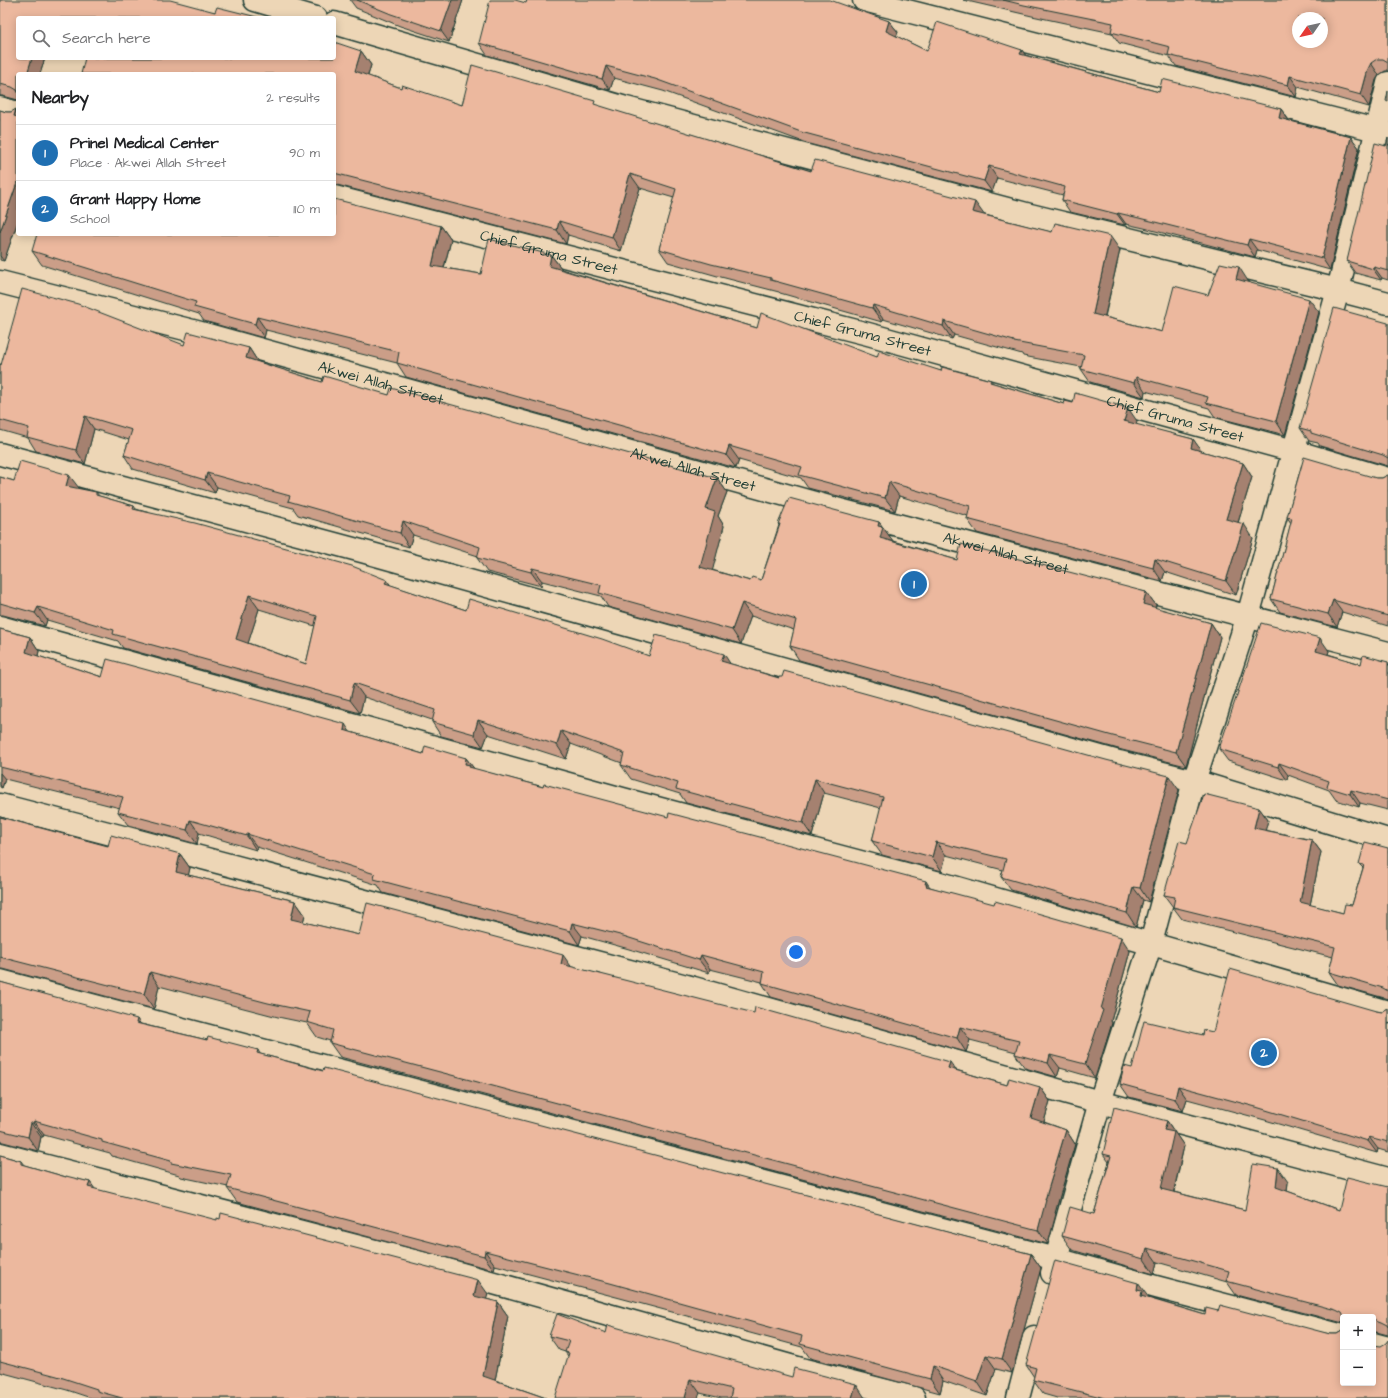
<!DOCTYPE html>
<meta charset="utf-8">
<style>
:root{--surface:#fff;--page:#f2f2f2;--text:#202124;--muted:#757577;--line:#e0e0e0;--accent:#1f6fb2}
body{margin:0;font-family:"Architects Daughter",sans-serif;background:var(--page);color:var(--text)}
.controls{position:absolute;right:12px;bottom:12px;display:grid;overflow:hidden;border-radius:4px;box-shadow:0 2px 10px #0003}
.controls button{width:36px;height:36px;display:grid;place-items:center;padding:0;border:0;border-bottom:1px solid var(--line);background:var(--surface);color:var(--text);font:20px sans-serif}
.compass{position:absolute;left:1292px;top:12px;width:36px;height:36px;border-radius:50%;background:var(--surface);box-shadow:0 2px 10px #0003;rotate:236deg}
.you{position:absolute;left:796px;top:952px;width:14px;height:14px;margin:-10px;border:3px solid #fff;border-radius:50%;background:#1a73e8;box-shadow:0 0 0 6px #1a73e833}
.badge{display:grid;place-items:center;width:26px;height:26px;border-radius:50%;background:var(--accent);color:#fff;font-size:13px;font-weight:700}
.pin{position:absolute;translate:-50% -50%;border:2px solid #fff;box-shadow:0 1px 4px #0006}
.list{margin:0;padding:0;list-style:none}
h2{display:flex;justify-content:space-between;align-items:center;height:52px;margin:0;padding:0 16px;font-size:17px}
h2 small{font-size:13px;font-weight:400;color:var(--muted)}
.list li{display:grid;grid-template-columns:26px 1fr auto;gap:12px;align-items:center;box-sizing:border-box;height:56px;padding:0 16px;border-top:1px solid var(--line)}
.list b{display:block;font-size:15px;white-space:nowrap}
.list p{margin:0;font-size:13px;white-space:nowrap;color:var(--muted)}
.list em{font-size:13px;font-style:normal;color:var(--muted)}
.icon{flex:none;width:22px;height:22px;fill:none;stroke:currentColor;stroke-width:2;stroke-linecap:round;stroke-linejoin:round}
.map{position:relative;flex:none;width:1388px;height:1398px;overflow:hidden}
.search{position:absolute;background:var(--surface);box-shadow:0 2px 10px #0003;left:16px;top:16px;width:320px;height:44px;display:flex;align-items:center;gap:10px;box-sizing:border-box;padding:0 14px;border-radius:4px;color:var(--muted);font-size:15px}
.panel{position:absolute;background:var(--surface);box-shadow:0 2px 10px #0003;left:16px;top:72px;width:320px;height:164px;border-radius:4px}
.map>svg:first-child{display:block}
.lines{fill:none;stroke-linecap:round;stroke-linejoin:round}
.street-casing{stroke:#1f3d34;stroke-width:25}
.street{stroke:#edd6b6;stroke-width:22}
.wall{fill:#cb9e88;stroke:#1f3d34;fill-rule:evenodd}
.shaded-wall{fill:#a5816f;stroke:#1f3d34}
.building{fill:#ecb89e;stroke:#1f3d34;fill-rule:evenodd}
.labels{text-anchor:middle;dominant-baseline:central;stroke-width:3;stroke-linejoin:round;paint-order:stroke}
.street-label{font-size:15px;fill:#1f3d34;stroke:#edd6b6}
</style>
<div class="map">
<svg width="1388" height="1398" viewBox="0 0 1388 1398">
<rect width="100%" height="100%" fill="#edd6b6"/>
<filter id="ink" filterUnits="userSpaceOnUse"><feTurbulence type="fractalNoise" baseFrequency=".025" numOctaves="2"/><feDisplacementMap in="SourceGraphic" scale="8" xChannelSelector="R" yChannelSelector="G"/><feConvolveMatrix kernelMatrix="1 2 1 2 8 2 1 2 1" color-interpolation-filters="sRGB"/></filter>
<g filter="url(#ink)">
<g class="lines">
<defs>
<g id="street">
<path d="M255 0 316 18"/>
<path d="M864 0 1388 133"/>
<path d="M334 23 626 108 1030 215 1338 290 1388 303"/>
<path d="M0 108 18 113"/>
<path id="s1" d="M334 197 868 334 1151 412 1294 451 1388 479"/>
<path id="s2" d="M0 282 197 332 840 510 1388 653"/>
<path d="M0 454 365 552 1119 762 1194 781 1388 840"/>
<path d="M0 627 623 799 947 885 1388 1012"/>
<path d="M0 805 127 838 690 987 1100 1102 1388 1179"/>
<path d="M0 981 1056 1259 1156 1287 1343 1336"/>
<path d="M0 1154 433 1266 805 1370 914 1398"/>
<path d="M1052 1273 1100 1102 1151 943 1194 781 1248 616 1338 290 1388 83"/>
<path d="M1373 1344 1388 1348"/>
<path d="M1018 1398 1034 1337"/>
</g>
</defs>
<use href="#street" class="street-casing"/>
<use href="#street" class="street"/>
</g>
<path class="wall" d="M0 0 215 12 18 18V58H45L40 74H18V100L3 96H0Z
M350 0H463L449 42 400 26 356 8Z
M963 0H1388V71H1385L1379 75 1376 80 1369 107 1298 87 1296 97 1176 66 1169 56 1119 43 1112 33 1032 16Z
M526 3 889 21 898 32 896 36 927 51 1022 50 1025 55 1159 92 1281 109 1289 120 1351 137 1359 148 1330 270 1257 250 1255 257 1144 228 1126 224 1125 225 1070 212 1062 200 1063 195 997 178 992 192 809 144 663 91 614 78 610 90 487 55 479 43Z
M361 51 371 65 368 76 401 88 462 105 598 106 811 171 984 215 1120 250 1105 317 1162 332 1208 295 1248 281V282L1319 312 1285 435 1215 417 1209 408 1145 391 1144 397 1090 382 1081 369V367L1023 356 1022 354 954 335 952 339 883 319 882 322 780 293 779 292 721 277 668 262 659 249 674 198 640 188 621 251 568 235 566 244 337 185H334V74Z
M0 110 6 112H18V221L4 261 0 260Z
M1388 138V280L1382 278 1381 280 1355 273 1347 261 1386 146Z
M441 226 451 240 444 268 481 274 551 255 561 268V269L757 328 877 357 941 371 991 380 993 383 1064 404 1137 421 1136 425 1193 439 1201 451 1243 463 1252 477 1238 523 1253 538 1236 595 1165 572 1162 581 977 533 967 519 968 516 899 496 895 511 808 488 801 478 739 460 736 468 406 377 397 363 266 330 264 338 204 321 199 314 42 265 32 251Z
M1388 323V466L1320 446 1318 443 1309 441 1300 428Z
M184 345 249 348 258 362 322 382 389 395 717 478 727 492 718 516 724 526 712 570 750 581 761 580 779 525 778 524 879 522 893 541 957 560 1146 592 1156 605 1155 608 1211 623 1220 637 1186 766 1122 750 799 660 790 646 794 630 751 616 741 644 608 607 601 596 542 581 541 586 487 572 477 558 478 556 413 535 409 547 298 515 293 508 217 487 215 493 133 469 124 455 129 440 94 429 85 464 36 451 28 438 0 430V364Z
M1388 475V626L1342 612 1337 627 1280 612 1271 599 1291 523 1287 517 1376 478H1382Z
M0 477 14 481 79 488 96 492 99 496 134 506 136 509 390 585 466 610 649 656 731 664 1179 790 1149 902 1143 900 1136 927 1011 890 1001 877 1003 870 946 855 942 871 882 855 872 841 881 808 824 793 812 836 686 803 680 794 631 779 621 765 622 763 571 744 566 759 488 734 483 747 441 736 432 722V720L364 697 360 713 123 648 118 641 47 620 45 626 3 615H0ZM259 609 315 626 306 664 248 643Z
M0 629 30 637 39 651 38 656 102 677 350 732 423 754 466 758 474 769 930 887 1130 951 1111 1021 1112 1023 1095 1078 1060 1068 1057 1077 1025 1068 1015 1054 1016 1052 970 1040 966 1052 771 997 762 983V982L710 969 709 973 629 949 582 936 579 945 383 893 378 885 257 847 256 850 199 833 197 844 128 825 118 812 120 808 5 779 2 788 0 787Z
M1329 651 1328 654 1361 664 1388 662V810L1360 803 1359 807 1336 800 1329 790 1288 775 1287 780 1228 761 1219 749Z
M1259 808 1268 820 1265 830 1312 840 1321 852 1310 905 1343 913 1352 905 1363 868 1359 864 1388 848V999L1338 985 1329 972 1333 957 1182 919 1164 895 1187 843Z
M0 817 108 846 180 854 190 868 188 875 295 901 305 915 303 922 359 935 572 967 956 1070 1007 1085 1040 1087 1050 1101 1044 1122 1066 1130 1075 1144 1055 1213 1056 1214 1048 1244 340 1057 330 1043V1041L317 1037 307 1023 278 1017 159 986 154 1009 3 969H0Z
M0 982 141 1024 207 1040 258 1050 260 1054 1031 1254 1041 1268 1012 1373 996 1369 987 1396 943 1381 940 1393 810 1358 802 1347 620 1298 495 1265 494 1270 237 1202 227 1188 228 1187 181 1177 179 1175 112 1156 110 1153 44 1135 43 1137H41L38 1151 3 1142H0Z
M1388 1008V1152L1378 1149 1377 1153 1265 1120 1187 1099 1183 1111 1129 1097 1120 1084 1132 1068 1203 1035 1213 1032 1376 1011 1382 1012Z
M1167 1121 1184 1146 1174 1192 1245 1210 1288 1182 1287 1191 1339 1210 1388 1187V1335L1376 1332H1373V1317H1343V1323L1236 1295 1227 1282 1157 1262 1154 1274 1072 1250 1062 1236 1094 1214 1109 1162 1103 1154Z
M0 1155 21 1161 24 1165 66 1177 90 1182 94 1189 488 1294 486 1299 498 1302 508 1316 495 1380 546 1398H91L67 1390 0 1372Z
M1149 1298 1205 1315 1218 1311 1330 1334H1337L1342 1331 1388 1398H1057L1043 1394 1033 1380 1034 1377 1026 1365Z
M606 1333 865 1398H721L700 1393 568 1356 565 1352 559 1350 549 1336Z"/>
<path class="shaded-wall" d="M452 0H463L449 42 441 31Z
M889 21 898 32 894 43 886 31Z
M1022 50 1030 62 1020 54Z
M361 51 371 65 365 85 355 71Z
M32 58H45L40 74H27Z
M1371 63 1379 75 1376 80 1369 107 1361 95 1368 69Z
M606 66 614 78 610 90 602 79Z
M1290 76 1298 87 1296 97 1288 85Z
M16 109 18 112V122L14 116Z
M1281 109 1289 121 1279 118Z
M1351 137 1359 148 1330 270 1322 258Z
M989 166 997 178 992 192 984 181Z
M630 174 640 188 621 251 612 237Z
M18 180V221L4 261 0 256V232Z
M975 202 985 216 972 212Z
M1118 213 1126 224 1125 225 1117 214Z
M559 221 568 235 566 244 557 230Z
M441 226 451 240 441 279 432 266Z
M1110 236 1120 250 1102 328 1093 314Z
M1249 239 1257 250 1255 257 1247 245Z
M551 255 561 268 559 279 549 266Z
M1239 267 1248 281 1245 293 1236 279Z
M1374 267 1382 278 1381 280 1373 269Z
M1309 299 1319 312 1285 435 1276 421Z
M873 305 883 319 882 322 872 308Z
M257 317 266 330 264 338 255 324Z
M944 321 954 335 952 339 943 326Z
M249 348 258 362 246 358Z
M1136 377 1145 391 1144 397 1134 383Z
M1128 408 1137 421 1134 435 1124 421Z
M85 416 94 429 85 464 76 450Z
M1193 439 1203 453 1191 448Z
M729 446 739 460 736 468 726 455Z
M1243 463 1252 477 1235 532 1226 519Z
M207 473 217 487 215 493 205 480Z
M69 475 79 488 76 500 66 486Z
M717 478 727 492 718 516 724 526 710 580 700 567 706 509Z
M889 482 899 496 895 511 885 498Z
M403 521 413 535 409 547 400 533Z
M879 522 893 541 890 551 880 538 878 526Z
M1244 524 1253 538 1236 595 1226 581Z
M1155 559 1165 572 1162 581 1153 568Z
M532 568 542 581 541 586 531 572Z
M387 580 396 593 385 583Z
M1146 592 1156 605 1153 618 1143 604Z
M249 595 259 609 245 653 236 639Z
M1333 600 1342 612 1337 627 1328 614Z
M742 603 751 616 741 644 732 630Z
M38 607 47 620 45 626 35 613Z
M1211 623 1220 637 1186 766 1176 752Z
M30 637 39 651 36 665 26 652Z
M1320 638 1329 651 1325 663 1316 651Z
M724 654 733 668 721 661Z
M354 683 364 697 360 713 350 700Z
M478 720 488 734 483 747 474 734Z
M345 724 354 738 344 730Z
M561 731 571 744 566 759 557 745Z
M466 758 476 771 475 773 465 764Z
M1279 763 1288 775 1287 780 1278 767Z
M0 773 5 779 2 788 0 785Z
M1169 776 1179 790 1149 902 1140 888Z
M815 779 824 793 812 836 803 823Z
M1351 790 1360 803 1359 807 1350 794Z
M1259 808 1268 820 1263 840 1254 828Z
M190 820 199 833 197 844 187 830Z
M247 834 257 847 256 850 247 836Z
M1312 840 1321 852 1308 915 1300 902Z
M936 842 946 855 942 871 932 857Z
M180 854 190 868 186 886 176 872Z
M926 881 935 895V896L925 884Z
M1133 887 1143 900 1136 927 1127 913Z
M295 901 305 915 300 933 291 919Z
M572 923 582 936 579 945 570 931Z
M1121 937 1130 951 1111 1021 1112 1023 1095 1078 1085 1064Z
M563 955 573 969 561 964Z
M701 955 710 969 709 973 699 960Z
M150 972 159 986 154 1009 144 994Z
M137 1019 147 1033 136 1023Z
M960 1027 970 1040 966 1052 957 1038Z
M1050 1055 1060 1068 1057 1077 1048 1063Z
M950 1062 960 1076 948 1068Z
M1178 1086 1187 1099 1183 1111 1175 1099Z
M1040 1087 1050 1101 1041 1132 1031 1118Z
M34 1121 44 1135 43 1137 33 1123Z
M1167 1121 1184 1146 1171 1203 1161 1189 1164 1130Z
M31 1123 41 1137 38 1151 28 1137Z
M1066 1130 1075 1144 1055 1213 1056 1214 1048 1244 1038 1230 1045 1200Z
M1369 1137 1378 1149 1377 1153 1368 1141Z
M1278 1168 1288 1182 1286 1202 1276 1187Z
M90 1182 100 1196 88 1187Z
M1147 1248 1157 1262 1154 1274 1144 1259Z
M485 1251 495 1265 494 1270 484 1256Z
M1031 1254 1041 1268 1012 1373 1002 1359Z
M478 1280 488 1294 483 1311 474 1296Z
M1138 1283 1149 1298 1151 1310 1137 1290Z
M498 1302 508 1316 493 1390 483 1376Z
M986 1355 996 1369 987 1396 977 1381Z
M933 1366 943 1381 940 1393 930 1379Z
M690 1379 700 1393 698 1398H685Z
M856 1384 865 1398H852Z"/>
<path class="building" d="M0 0H170L215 12 217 7 261 18H18V58H32L27 74H18V92L17 90 12 87 0 84Z
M357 0H452L441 31 391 14Z
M490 0H515L526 3 527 0H830L889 21 886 31 927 51 937 22 1022 50 1020 54 1159 92 1162 79 1281 109 1279 118 1351 137 1322 258 1249 239 1247 245 1135 217 1118 213 1117 214 1062 200 1065 187 989 166 984 181 801 132 655 79 606 66 602 79 479 43Z
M1003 0H1388V62L1383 59H1377L1371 63 1368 69 1361 95 1290 76 1288 85 1168 55 1170 47 1111 32 1113 23 1024 5ZM1298 18H1322V42H1298Z
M334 42 361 51 355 71 401 88 402 85 462 105 472 65 595 101 594 104 811 171 815 160 975 202 972 212 1052 232 1055 223 1110 236 1093 314 1162 332 1174 286 1208 295 1220 263 1239 267 1236 279 1309 299 1276 421 1206 403 1208 397 1136 377 1134 383 1081 369 1084 355 1014 342V341L944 321 943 326 873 305 872 308 771 280V278L711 264 659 249 676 189 630 174 612 237 559 221 557 230 334 173V74H81L85 58H334Z
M1388 91V102L1386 101Z
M16 109 14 116 18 117V180L0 232V110L6 112H11Z
M1388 138V271L1374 267 1373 269 1347 261 1375 143 1386 146Z
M334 199 441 226 432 266 481 274 489 239 551 255 549 266 757 328 761 313 877 357 879 351 941 371 942 367 991 380 990 382 1064 404 1065 401 1073 403 1075 393 1128 408 1124 421 1193 439 1191 448 1243 463 1226 519 1244 524 1226 581 1155 559 1153 568 967 519 970 506 889 482 885 498 799 475 802 467 729 446 726 455 397 363 399 352 257 317 255 324 194 307 196 302 32 251 37 234H334Z
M22 289 78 304 184 345 188 332 249 348 246 358 322 382 324 376 389 395 391 388 717 478 706 509 715 512 700 567 750 581 752 577 761 580 780 524H778L789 498 879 522 878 526 883 527 880 538 957 560 961 544 1146 592 1143 604 1211 623 1176 752 1113 736 790 646 796 620 742 603 732 630 599 593 601 585 532 568 531 572 477 558 480 547 403 521 400 533 288 501 290 496 207 473 205 480 124 455 132 430 85 416 76 450 27 437 29 428 0 420V364L1 365Z
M1334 308 1388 323V458L1383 455 1311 433V431L1300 428Z
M1304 457 1376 478H1382L1388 475V616L1333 600 1328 614 1271 599 1292 518 1287 517Z
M20 461 69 475 66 486 96 492V495L134 506 133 509 195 523 352 566 387 580 385 583 466 610 469 599 602 639 649 656 656 635 724 654 721 661 779 678V677H782L784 671 1106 760 1169 776 1140 888 1133 887 1127 913 1001 877 1006 859 936 842 932 857 872 841 883 797 815 779 803 823 676 789 678 783 621 765 624 753 561 731 557 745 478 720 474 734 432 722 435 710 354 683 350 700 113 634 114 630 38 607 35 613 0 603V477L14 481ZM249 595 317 616 306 664 236 639Z
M1261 623 1320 638 1316 651 1361 664 1363 655 1388 662V800L1351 790 1350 794 1327 787 1329 781 1279 763 1278 767 1219 749Z
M0 629 30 637 26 652 102 677 107 659 345 724 344 730 423 754 425 746 466 758 465 764 470 765 469 767 543 787 544 784 668 817 669 813 926 881 925 884H927L926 886 994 904 995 901 1121 937 1101 1009 1103 1010 1085 1064 1050 1055 1048 1063 1015 1054 1019 1041 960 1027 957 1038 762 983 764 972 701 955 699 960 620 935 572 923 570 931 374 879 375 874 247 834V836L190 820 187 830 118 812 123 797 0 767Z
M1204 794 1259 808 1254 828 1312 840 1300 902 1343 913 1345 904 1352 905 1364 865 1359 864 1365 842 1388 848V991L1383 988 1329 972 1335 947 1173 907 1175 897 1164 895 1179 841 1187 843Z
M0 817 108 846 111 835 180 854 176 872 295 901 291 919 359 935 367 903 563 955 561 964 754 1013 755 1007 950 1062 948 1068 1007 1085 1009 1078 1040 1087 1031 1118 1066 1130 1045 1200H1046L1038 1230 330 1043 333 1030 307 1022 310 1012 268 1003 150 972 144 994 0 957Z
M1230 969 1376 1011 1382 1012 1388 1008V1142L1369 1137 1368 1141 1256 1107 1178 1086 1175 1099 1120 1084 1124 1066 1132 1068 1144 1021 1203 1035 1204 1030 1213 1032Z
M0 982 137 1019 136 1023 207 1040 208 1037 258 1050 257 1053 323 1071 324 1068 1031 1254 1002 1359 986 1355 977 1381 933 1366 930 1379 800 1344 802 1336 610 1283 485 1251 484 1256 227 1188 231 1175 171 1163V1161L102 1142V1140L34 1121 33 1123H31L28 1137 0 1130Z
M1114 1107 1167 1121 1164 1130 1174 1132 1161 1189 1245 1210 1253 1164 1278 1168 1276 1187 1339 1210 1347 1177 1388 1187V1327L1387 1325 1381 1322 1373 1319V1317H1344L1342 1313 1336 1310 1226 1281 1229 1271 1147 1248 1144 1259 1062 1236 1070 1207 1094 1214 1111 1156 1103 1154Z
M0 1155 21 1161V1164L66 1177V1176L90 1182 88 1187 217 1220V1218L220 1219 221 1213 478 1280 474 1296 498 1302 483 1376 546 1398H122L97 1391V1389L57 1376 0 1361Z
M1055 1260 1138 1283 1137 1290 1142 1291 1141 1296 1205 1315 1206 1308 1218 1311 1220 1305 1330 1334H1337L1342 1331 1343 1328V1383H1373V1345L1381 1346 1386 1343 1388 1340V1398H1105L1033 1380 1036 1368 1026 1365Z
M557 1314 606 1333 608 1325 792 1377 794 1368 856 1384 852 1398H730L732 1389 690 1379 685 1398H555L569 1353 565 1352 569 1341 549 1336Z"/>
</g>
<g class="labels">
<g class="street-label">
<text stroke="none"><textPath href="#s1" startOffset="222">Chief Gruma Street</textPath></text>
<text stroke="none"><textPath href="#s1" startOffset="546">Chief Gruma Street</textPath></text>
<text stroke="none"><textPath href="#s2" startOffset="394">Akwei Allah Street</textPath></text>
<text stroke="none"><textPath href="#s1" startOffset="870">Chief Gruma Street</textPath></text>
<text stroke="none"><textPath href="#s2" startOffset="718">Akwei Allah Street</textPath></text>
<text stroke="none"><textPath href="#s2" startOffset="1042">Akwei Allah Street</textPath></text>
</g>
</g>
</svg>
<div class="controls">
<button>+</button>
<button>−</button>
</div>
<svg class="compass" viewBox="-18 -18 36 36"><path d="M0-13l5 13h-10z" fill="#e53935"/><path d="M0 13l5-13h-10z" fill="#757577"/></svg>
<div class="you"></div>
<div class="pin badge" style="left:914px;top:584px">1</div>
<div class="pin badge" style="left:1264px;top:1053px">2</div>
<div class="search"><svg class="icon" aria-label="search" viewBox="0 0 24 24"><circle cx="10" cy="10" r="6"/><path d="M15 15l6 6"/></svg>Search here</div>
<section class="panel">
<h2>Nearby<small>2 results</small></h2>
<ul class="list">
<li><span class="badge">1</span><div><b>Prinel Medical Center</b><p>Place · Akwei Allah Street</p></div><em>90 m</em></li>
<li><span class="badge">2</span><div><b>Grant Happy Home</b><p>School</p></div><em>110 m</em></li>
</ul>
</section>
</div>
